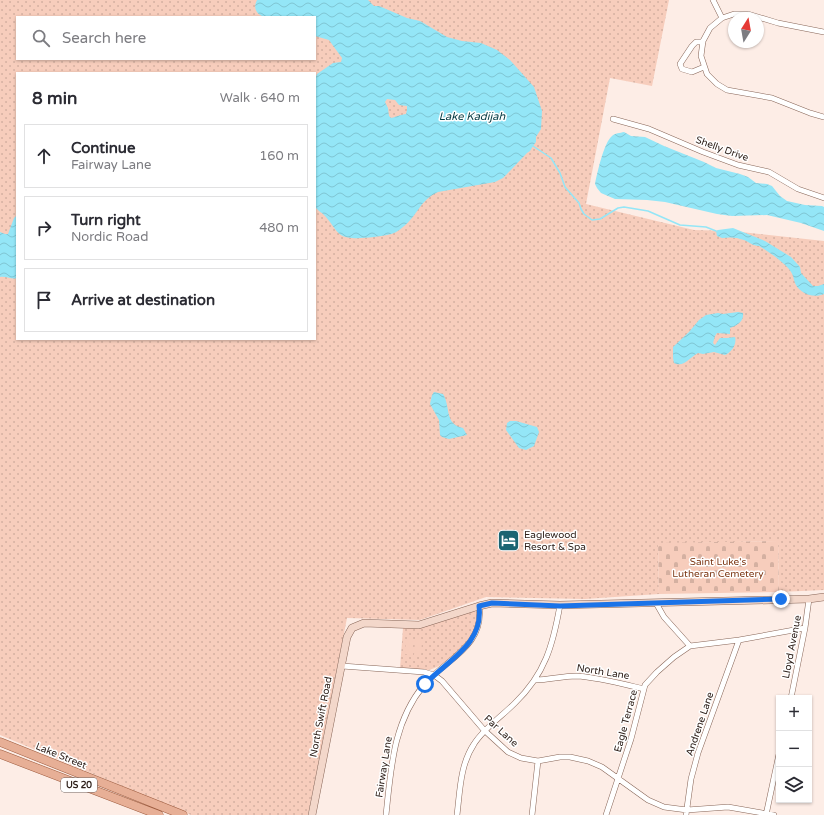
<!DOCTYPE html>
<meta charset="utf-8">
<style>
:root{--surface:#fff;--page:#f7f7f7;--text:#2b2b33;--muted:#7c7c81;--line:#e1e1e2}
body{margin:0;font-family:"Varela Round",sans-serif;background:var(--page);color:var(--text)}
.controls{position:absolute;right:12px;bottom:12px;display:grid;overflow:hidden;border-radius:0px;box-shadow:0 1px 3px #0004}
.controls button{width:36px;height:36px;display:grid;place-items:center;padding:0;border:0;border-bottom:1px solid var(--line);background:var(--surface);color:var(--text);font:20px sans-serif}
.compass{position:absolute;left:728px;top:12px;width:36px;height:36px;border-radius:50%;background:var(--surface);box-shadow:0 1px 3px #0004;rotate:11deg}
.stop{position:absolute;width:12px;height:12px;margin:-9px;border:3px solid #1a73e8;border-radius:50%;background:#fff}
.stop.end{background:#1a73e8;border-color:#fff;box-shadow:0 1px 4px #0008}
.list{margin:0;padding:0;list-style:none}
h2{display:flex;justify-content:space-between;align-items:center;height:52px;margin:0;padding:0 16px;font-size:17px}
h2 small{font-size:13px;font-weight:400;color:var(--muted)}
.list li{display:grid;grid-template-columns:26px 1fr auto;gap:12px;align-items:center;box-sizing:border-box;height:64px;margin:0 8px 8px;padding:0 8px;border:1px solid var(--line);border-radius:0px}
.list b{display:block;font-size:15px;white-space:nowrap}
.list p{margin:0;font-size:13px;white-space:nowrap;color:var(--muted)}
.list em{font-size:13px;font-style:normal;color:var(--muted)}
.icon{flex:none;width:22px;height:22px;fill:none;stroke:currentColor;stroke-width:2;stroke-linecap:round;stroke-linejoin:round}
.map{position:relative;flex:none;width:824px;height:815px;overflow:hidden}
.search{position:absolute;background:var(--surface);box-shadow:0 1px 3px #0004;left:16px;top:16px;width:300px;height:44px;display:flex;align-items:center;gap:10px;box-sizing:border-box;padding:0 14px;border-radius:0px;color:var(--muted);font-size:15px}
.panel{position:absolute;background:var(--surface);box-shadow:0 1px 3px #0004;left:16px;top:72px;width:300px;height:268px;border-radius:0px}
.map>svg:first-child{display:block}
.grass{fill:url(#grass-dots);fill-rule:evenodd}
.cemetery{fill:url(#cemetery-stones)}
.garden{fill:#f7cdbc}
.water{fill:url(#water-waves);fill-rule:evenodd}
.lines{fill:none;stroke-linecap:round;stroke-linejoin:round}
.stream{stroke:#94e6f7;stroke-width:1.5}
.street-casing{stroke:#876557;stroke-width:6}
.secondary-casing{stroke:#876557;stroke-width:8}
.primary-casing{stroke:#9d5b3e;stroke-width:9}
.street{stroke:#fff;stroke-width:5}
.secondary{stroke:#f3d7ca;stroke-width:7}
.primary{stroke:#e7af96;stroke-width:8}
.route{stroke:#1a73e8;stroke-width:5}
.labels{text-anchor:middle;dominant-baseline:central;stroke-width:3;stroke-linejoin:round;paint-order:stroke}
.shield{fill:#fff;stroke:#6e6460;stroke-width:1}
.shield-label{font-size:9px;font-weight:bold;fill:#30221c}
.street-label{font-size:10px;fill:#30221c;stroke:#fff}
.poi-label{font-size:10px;fill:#30221c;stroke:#fff;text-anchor:start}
.park-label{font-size:10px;fill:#7e3916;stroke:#fff}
.water-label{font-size:11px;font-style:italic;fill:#033942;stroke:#fff}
</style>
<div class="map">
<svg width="824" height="815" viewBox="0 0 824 815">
<defs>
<pattern id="grass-dots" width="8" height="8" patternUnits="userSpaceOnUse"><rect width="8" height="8" fill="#f7cdbc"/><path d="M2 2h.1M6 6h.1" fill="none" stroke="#d4b0a1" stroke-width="1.8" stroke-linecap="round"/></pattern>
<pattern id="cemetery-stones" width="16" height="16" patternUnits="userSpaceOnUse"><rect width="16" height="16" fill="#f7cdbc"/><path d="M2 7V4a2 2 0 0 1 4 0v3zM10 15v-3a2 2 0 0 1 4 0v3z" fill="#d4b0a1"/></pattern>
<pattern id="water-waves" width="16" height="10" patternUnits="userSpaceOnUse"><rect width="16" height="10" fill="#94e6f7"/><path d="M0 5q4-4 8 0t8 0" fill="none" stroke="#80c5d3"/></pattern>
</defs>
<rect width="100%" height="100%" fill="#fdede6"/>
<path class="grass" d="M0 0H669L652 86 610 78 586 204 694 230 732 231 824 241V590L779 592 778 541 658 544 659 594 585 599 486 597 420 620 347 618 308 815H191L0 735ZM17 17H315V59H17ZM17 73H315V339H17Z
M471 611 477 612 478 614C477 619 476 625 474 630 467 644 445 667 428 670L400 668 403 628 426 626Z"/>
<path class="cemetery" d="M778 541 779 592 659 594 658 543Z"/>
<path class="garden" d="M406 640H413L412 655 405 654Z
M415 640 422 641 421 655H414Z"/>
<path class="water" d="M257 0H368L374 6H379L407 18 420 21 447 37 462 41 481 43 497 50 510 60 534 87 542 111 541 129 536 137V142L533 146 530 151 527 153 507 174 503 178 495 182 438 192C419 201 418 215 403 227 399 231 393 234 387 235 377 237 349 241 341 235 335 231 331 222 325 216 322 212 317 211 315 206V79L317 74 333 63 341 62 342 58 329 40 315 36V17H264C256 14 253 8 257 0ZM387 99 395 100 399 105 407 106V110L406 114C403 114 392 118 391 118L389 116 388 108 385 102Z
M624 132 631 136 645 137 664 146 704 162 716 168 740 174 748 177 756 183 767 184 772 186 780 196 787 201 805 205 822 206 824 207V231L801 223 767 215 732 216 717 214 665 202 647 200 615 199 601 193 597 188 595 184C597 174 604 142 612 136 615 133 620 133 624 132Z
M17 215V278C12 280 6 276 0 277V232L5 234H8L14 218Z
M733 228 765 241 791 257 800 267 801 273 813 286H818L824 284V294C813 299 797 293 794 280 793 275 792 273 789 269 781 260 769 252 759 246 753 246 749 242 744 240 736 237 730 237 722 238L717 236 716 231 718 230Z
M738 312 743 313C744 322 737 325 730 328V334L717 333 715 336 713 343 715 345 720 338H727L735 337C737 344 732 352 725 355L714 352 703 354 698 353C690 357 684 368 674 363L673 358V347L689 332 699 320 706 315 718 313 723 314Z
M434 392 443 394C451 407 444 424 463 428L467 435 449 439 442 437 440 435 439 420 430 404 432 395Z
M510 421H516L537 427 539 432 534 446 526 450 519 448 506 430 507 423Z"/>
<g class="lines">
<path class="stream" d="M533 146 551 158 560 173 565 187 579 203 581 209 584 214 592 220 600 219 618 208 624 207 648 211 680 225 706 227 716 231"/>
<defs>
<path id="street" d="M713 0 722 18
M824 32 778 23 748 14H734L722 18 710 28 703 41 701 56 707 74 717 84 727 90 772 98 810 113 824 117
M703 42H696L692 46 680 64 682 69 692 72 704 67
M613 119 649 129 703 152 738 165 769 172 798 189 824 198
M656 603 664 617 690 646
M342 666 424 672 434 675 442 681 484 730 508 752 521 758 538 761 560 757H570L588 761 602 767 648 800 664 807 687 810 728 807 774 815
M536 680C549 680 562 676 576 676 597 677 623 684 644 689
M791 698 805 628 809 599
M386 815C391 769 393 722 424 685 446 659 485 646 479 606
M457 815C460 791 460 765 474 744 484 728 501 717 515 703 545 674 553 645 560 605
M532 815 538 761
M606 815 631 739 645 685 657 672 674 657 690 646 739 640 805 628
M686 815 691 779 698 753 739 640
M766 815 779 754"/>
<path id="secondary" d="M312 815 347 637 352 628 364 623 419 625 479 606 492 603 560 605 809 599 824 597"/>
<path id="primary" d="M0 742 183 815
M0 754 159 815"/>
</defs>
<use href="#street" class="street-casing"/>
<use href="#secondary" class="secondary-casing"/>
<use href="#primary" class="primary-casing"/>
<use href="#street" class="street"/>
<use href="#secondary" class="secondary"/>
<use href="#primary" class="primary"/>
</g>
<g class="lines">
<path class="route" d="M425 684C448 660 484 644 479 606L492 603 560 606 781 599"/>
</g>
<defs>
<symbol id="hotel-square" viewBox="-11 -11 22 22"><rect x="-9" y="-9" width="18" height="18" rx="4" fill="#1b6472" stroke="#fff"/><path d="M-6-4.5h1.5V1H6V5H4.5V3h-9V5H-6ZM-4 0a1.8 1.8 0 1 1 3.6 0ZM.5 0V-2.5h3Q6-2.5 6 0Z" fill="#fff"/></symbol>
</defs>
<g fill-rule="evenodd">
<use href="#hotel-square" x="496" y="528" width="25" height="25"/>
</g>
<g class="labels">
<rect class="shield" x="61" y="778" width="36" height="14" rx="3"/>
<g class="shield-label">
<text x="79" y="785">US 20</text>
</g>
<g class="street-label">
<text transform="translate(722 149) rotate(20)">Shelly Drive</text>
<text transform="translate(792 647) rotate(-79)">Lloyd Avenue</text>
<text transform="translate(603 672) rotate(9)">North Lane</text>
<text transform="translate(321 717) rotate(-79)">North Swift Road</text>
<text transform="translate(626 721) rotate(-75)">Eagle Terrace</text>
<text transform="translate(700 724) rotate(-71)">Andrene Lane</text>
<text transform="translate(501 731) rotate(42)">Par Lane</text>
<text transform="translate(61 756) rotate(22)">Lake Street</text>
<text transform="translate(384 767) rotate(-81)">Fairway Lane</text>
</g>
<g class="poi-label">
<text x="524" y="535">Eaglewood<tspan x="524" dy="12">Resort &amp; Spa</tspan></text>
</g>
<g class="park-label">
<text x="718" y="562">Saint Luke's<tspan x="718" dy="12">Lutheran Cemetery</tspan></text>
</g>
<g class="water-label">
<text x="472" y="116">Lake Kadijah</text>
</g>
</g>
</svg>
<div class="controls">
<button>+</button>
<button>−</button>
<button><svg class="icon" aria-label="layers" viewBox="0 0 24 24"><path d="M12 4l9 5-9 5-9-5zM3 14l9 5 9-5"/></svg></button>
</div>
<svg class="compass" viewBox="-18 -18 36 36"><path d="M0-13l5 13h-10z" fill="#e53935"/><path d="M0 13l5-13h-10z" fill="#7c7c81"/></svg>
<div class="stop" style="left:425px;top:684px"></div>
<div class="stop end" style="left:781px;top:599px"></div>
<div class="search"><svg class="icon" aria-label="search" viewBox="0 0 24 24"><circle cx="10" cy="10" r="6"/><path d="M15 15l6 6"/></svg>Search here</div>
<section class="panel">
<h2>8 min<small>Walk · 640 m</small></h2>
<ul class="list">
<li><svg class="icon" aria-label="ahead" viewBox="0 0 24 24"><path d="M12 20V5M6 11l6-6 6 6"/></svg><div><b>Continue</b><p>Fairway Lane</p></div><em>160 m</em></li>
<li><svg class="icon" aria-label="right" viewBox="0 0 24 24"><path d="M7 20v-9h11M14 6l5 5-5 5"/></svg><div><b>Turn right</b><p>Nordic Road</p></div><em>480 m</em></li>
<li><svg class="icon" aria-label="arrive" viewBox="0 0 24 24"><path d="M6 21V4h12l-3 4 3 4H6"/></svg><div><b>Arrive at destination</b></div></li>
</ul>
</section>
</div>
